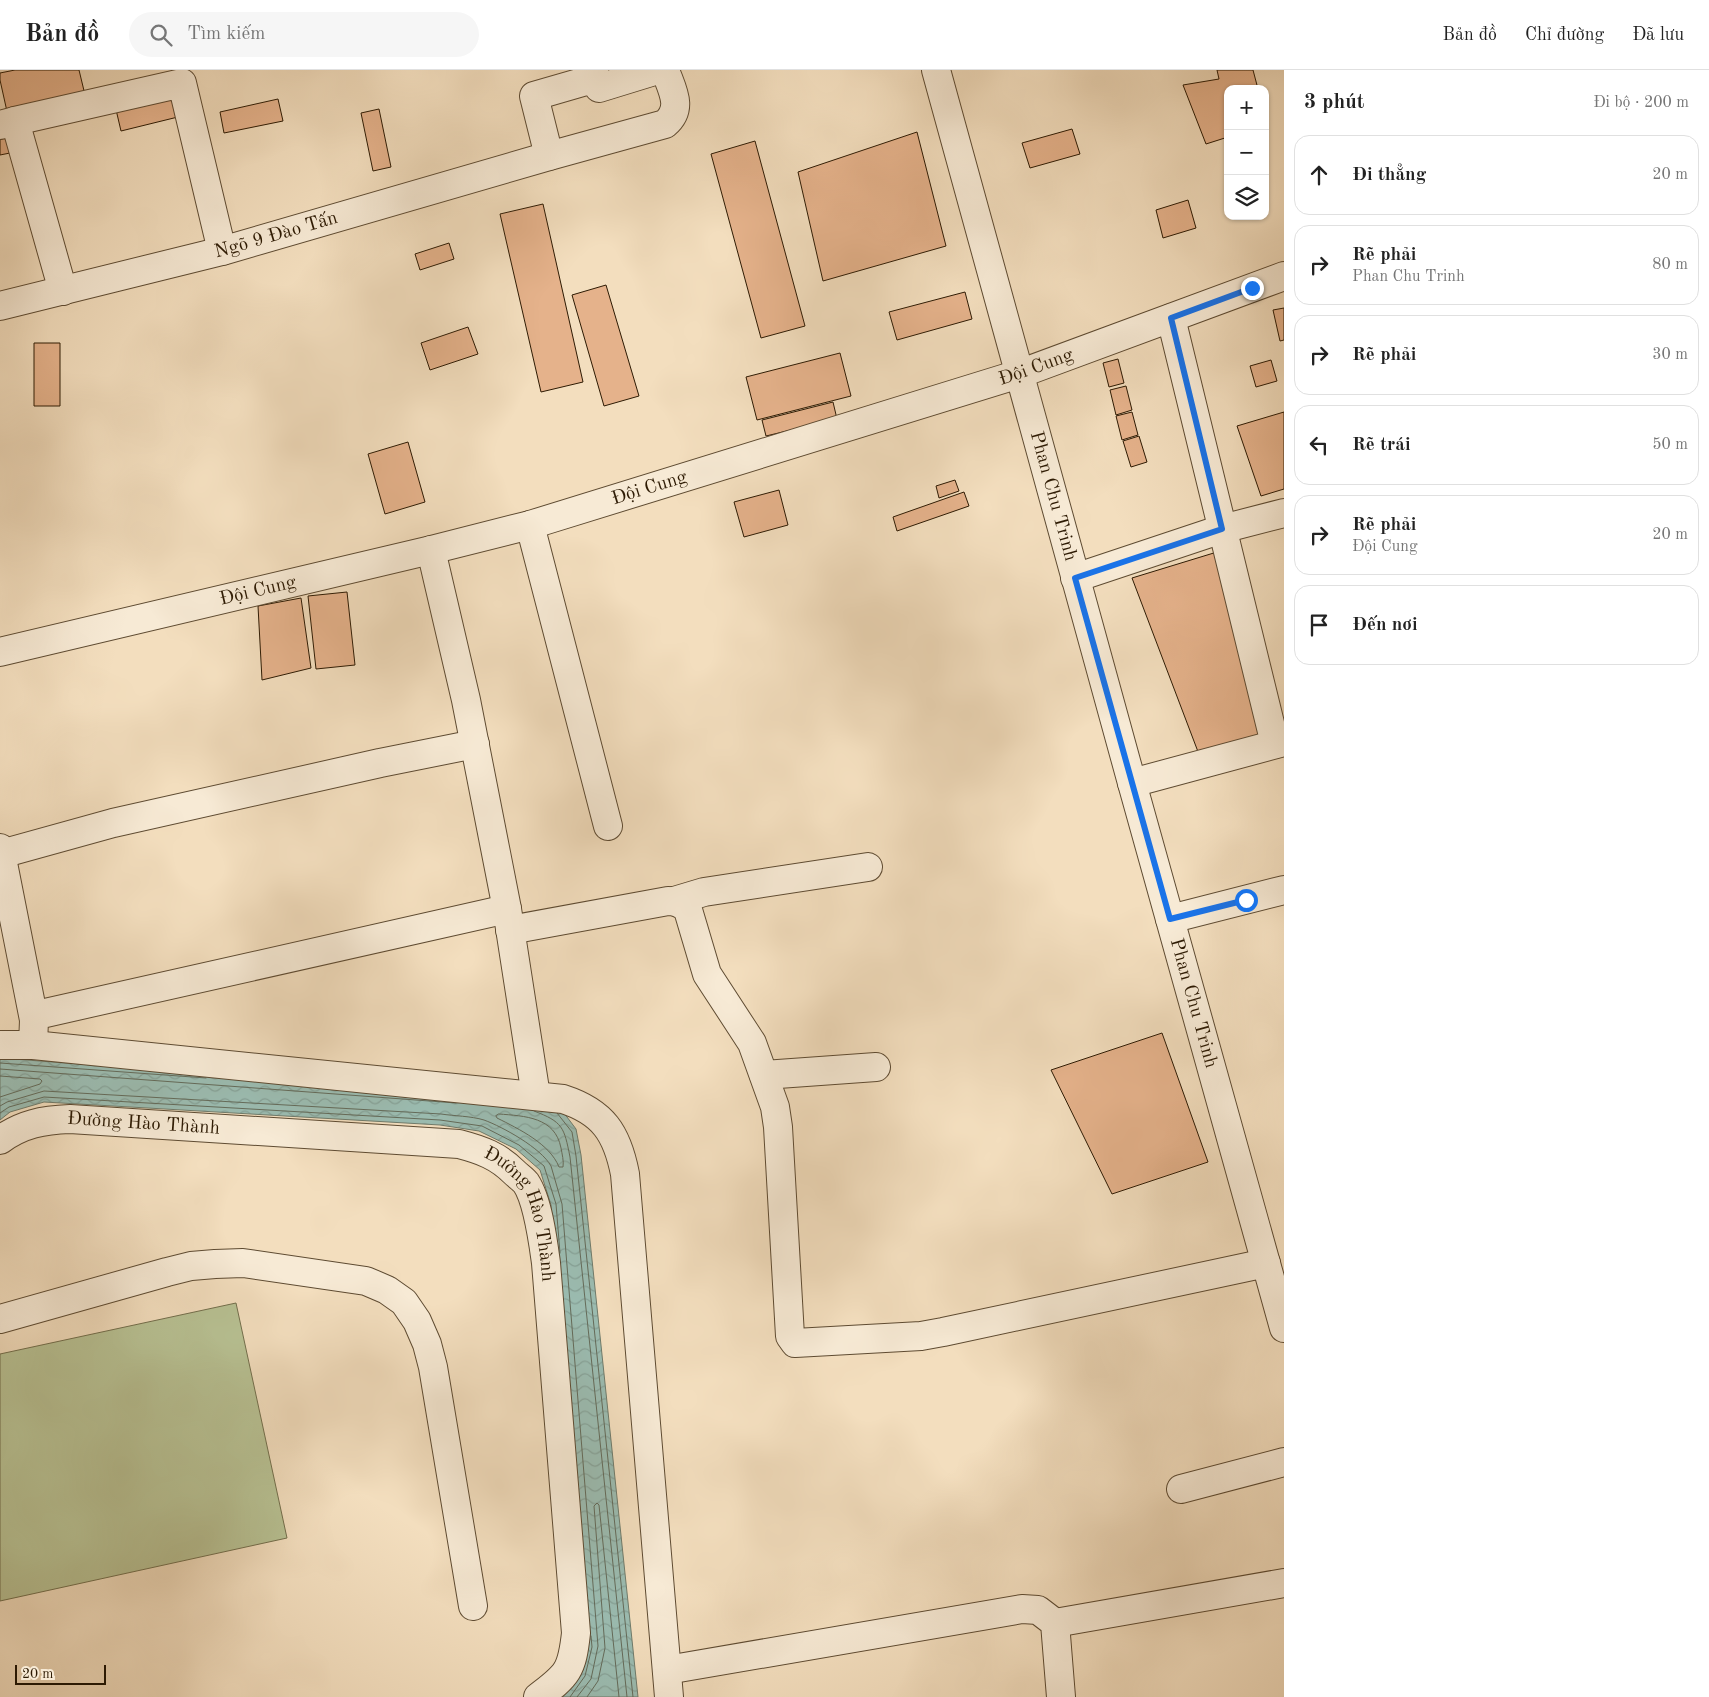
<!DOCTYPE html>
<html lang="vi">
<meta charset="utf-8">
<style>
:root{--surface:#fff;--page:#f6f6f6;--text:#222;--muted:#767676;--line:#e0e0e0}
body{margin:0;font-family:"Old Standard TT",serif;background:var(--page);color:var(--text)}
.controls{position:absolute;right:15px;top:15px;display:grid;overflow:hidden;border-radius:10px;box-shadow:0 1px 4px #0004}
.controls button{width:45px;height:45px;display:grid;place-items:center;padding:0;border:0;border-bottom:1px solid var(--line);background:var(--surface);color:var(--text);font:25px sans-serif}
.scale{position:absolute;left:15px;bottom:12px;width:91px;box-sizing:border-box;padding-left:5px;border:2px solid #2d1a03;border-top:0;font-size:14px;line-height:18px;white-space:nowrap;color:#2d1a03;-webkit-text-stroke:4px #f7ead5;paint-order:stroke}
.stop{position:absolute;width:15px;height:15px;margin:-11px;border:4px solid #1a73e8;border-radius:50%;background:#fff}
.stop.end{background:#1a73e8;border-color:#fff;box-shadow:0 1px 5px #0008}
.list{margin:0;padding:0;list-style:none}
h2{display:flex;justify-content:space-between;align-items:center;height:65px;margin:0;padding:0 20px;font-size:21px}
h2 small{font-size:16px;font-weight:400;color:var(--muted)}
.list li{display:grid;grid-template-columns:32px 1fr auto;gap:15px;align-items:center;box-sizing:border-box;height:80px;margin:0 10px 10px;padding:0 10px;border:1px solid var(--line);border-radius:15px}
.list b{display:block;font-size:19px;white-space:nowrap}
.list p{margin:0;font-size:16px;white-space:nowrap;color:var(--muted)}
.list em{font-size:16px;font-style:normal;color:var(--muted)}
.icon{flex:none;width:28px;height:28px;fill:none;stroke:currentColor;stroke-width:2;stroke-linecap:round;stroke-linejoin:round}
.map{position:relative;flex:none;width:1284px;height:1627px;overflow:hidden}
header{display:flex;align-items:center;gap:30px;box-sizing:border-box;height:70px;padding:0 25px;background:var(--surface);border-bottom:1px solid var(--line)}
header strong{font-size:24px}
nav{display:flex;gap:28px;margin-inline-start:auto;font-size:18px}
.search{width:350px;height:45px;background:var(--page);display:flex;align-items:center;gap:12px;box-sizing:border-box;padding:0 18px;border-radius:28px;color:var(--muted);font-size:19px}
main{display:flex}
aside{flex:1;background:var(--surface)}
.map>svg:first-child{display:block}
.green{fill:#b8c294;stroke:#726e4c}
.water{fill:url(#water-waves);stroke:#6f7b6b}
.lines{fill:none;stroke-linecap:round;stroke-linejoin:round}
.shore{stroke:#646b5a;stroke-width:1}
.building{fill:#e5b28b;stroke:#2d1a03}
.minor-casing{stroke:#5e4b32;stroke-width:30}
.minor{stroke:#f7ead5;stroke-width:28}
.route{stroke:#1a73e8;stroke-width:6}
.labels{text-anchor:middle;dominant-baseline:central;stroke-width:4.5;stroke-linejoin:round;paint-order:stroke}
.street-label{font-size:19px;fill:#2d1a03;stroke:#f7ead5}
</style>
<header>
<strong>Bản đồ</strong>
<div class="search"><svg class="icon" aria-label="search" viewBox="0 0 24 24"><circle cx="10" cy="10" r="6"/><path d="M15 15l6 6"/></svg>Tìm kiếm</div>
<nav><a>Bản đồ</a><a>Chỉ đường</a><a>Đã lưu</a></nav>
</header>
<main>
<div class="map">
<svg width="1284" height="1627" viewBox="0 0 1284 1627">
<defs>
<pattern id="water-waves" width="16" height="10" patternUnits="userSpaceOnUse" patternTransform="scale(1.25)"><rect width="16" height="10" fill="#9bbcb1"/><path d="M0 5q4-4 8 0t8 0" fill="none" stroke="#86a197"/></pattern>
</defs>
<rect width="100%" height="100%" fill="#f3debe"/>
<filter id="stains"><feTurbulence type="fractalNoise" baseFrequency=".004" numOctaves="4"/><feColorMatrix values="0 0 0 0 .2 0 0 0 0 .09 0 0 0 0 .02 0 0 0 .5 -.17"/></filter>
<radialGradient id="worn" r=".72"><stop offset=".6" stop-color="#630" stop-opacity="0"/><stop offset="1" stop-color="#630" stop-opacity=".3"/></radialGradient>
<path class="green" d="M236 1233 287 1468 0 1531V1284Z"/>
<path class="water" d="M0 988 530 1028 561 1039 576 1059 581 1085 638 1627H563L580 1605 587 1576 551 1135 540 1100 516 1079 479 1061 440 1055 44 1032 10 1042 0 1050Z"/>
<g class="lines">
<path class="shore" d="M0 993 206 1008
M0 999 456 1033
M0 1006 40 1009 42 1011 40 1014 0 1027
M0 1036 7 1032 44 1021 441 1044C454 1046 471 1046 484 1050 503 1057 541 1078 551 1096L562 1134 598 1576 591 1609 577 1627
M534 1041C563 1052 564 1057 570 1087L627 1627
M0 1043 9 1037 44 1027 440 1050 482 1056 519 1075 544 1096 556 1134 560 1183
M557 1043 572 1062 576 1086 633 1627
M499 1044C525 1046 555 1047 561 1078 562 1084 564 1091 563 1097H559C550 1074 519 1059 497 1048L496 1046Z
M570 1627 585 1606 592 1577 591 1566
M587 1627 598 1611 605 1578 594 1436 597 1433 599 1435 619 1627"/>
</g>
<path class="building" d="M15 0H79L86 29 8 46 0 10V3Z
M1217 0H1253L1258 19H1228V67L1206 74 1183 15 1219 9Z
M178 14 186 45 121 61 114 31Z
M278 29 283 51 224 63 220 42Z
M379 39 391 97 373 101 361 43Z
M0 59 25 80 0 85Z
M1072 59 1080 84 1030 98 1022 73Z
M917 62 946 176 823 211 798 102Z
M755 71 805 256 761 268 711 84Z
M1188 130 1196 158 1163 168 1156 140Z
M543 134 583 312 541 322 500 144Z
M449 173 454 189 420 200 415 184Z
M606 215 639 326 604 336 572 225Z
M965 222 972 249 897 270 889 242Z
M1284 238V270L1280 271 1273 240Z
M468 257 478 284 430 300 421 273Z
M34 273H60V336H34Z
M840 283 851 326 757 350 746 307Z
M1118 289 1124 313 1109 317 1103 293Z
M1271 290 1277 311 1256 317 1250 296Z
M1126 316 1132 340 1116 345 1110 320Z
M833 332 837 349 766 366 762 350Z
M1132 342 1138 365 1122 370 1116 346Z
M1284 342V419L1261 426 1237 356Z
M1139 366 1147 392 1131 397 1123 371Z
M408 372 425 432 385 444 368 384Z
M955 410 959 421 939 428 936 416Z
M779 420 788 455 744 467 734 432Z
M964 422 969 436 897 461 893 447Z
M1217 482 1263 664 1200 687 1132 508Z
M347 522 355 595 316 599 308 526Z
M301 528 311 598 262 610 258 536Z
M1162 963 1208 1092 1112 1124 1051 1000Z"/>
<g class="lines">
<defs>
<g id="minor">
<path id="s1" d="M936 0 1132 713 1284 1258"/>
<path d="M15 51 182 13 222 181"/>
<path d="M0 55 15 51 63 221"/>
<path d="M549 86 534 26 596 8 599 18 651 2"/>
<path id="s2" d="M0 236 222 181 549 86 665 54C684 38 672 20 665 0"/>
<path d="M1171 248 1275 674"/>
<path d="M530 455 608 756"/>
<path d="M431 480 466 630 507 839 536 1026"/>
<path d="M1075 508 1222 459 1284 443"/>
<path id="s3" d="M0 582 431 480 530 455 1019 304 1284 206"/>
<path d="M1132 713 1284 672"/>
<path d="M0 778 34 950"/>
<path d="M1 784 113 753 380 693 475 674"/>
<path d="M674 831 704 822 868 797"/>
<path d="M1170 849 1284 820"/>
<path d="M510 860 668 831C676 831 683 834 688 840L707 904 752 973 775 1037 778 1057 790 1266 795 1273 921 1266 943 1262 1266 1193"/>
<path d="M0 975H33L563 1029C603 1042 617 1063 625 1104L669 1627"/>
<path d="M33 975 34 950 41 944 507 839"/>
<path d="M764 1005 876 997"/>
<path id="s4" d="M0 1070C22 1054 43 1050 70 1049L459 1074C482 1080 498 1086 514 1102 518 1106 523 1109 526 1113 538 1131 543 1171 546 1193L576 1563C572 1600 568 1605 538 1627"/>
<path d="M0 1249 167 1202 191 1196 215 1194 243 1193 366 1211 387 1220 404 1232 417 1251 427 1274 433 1297 473 1536"/>
<path d="M1181 1419 1284 1392"/>
<path d="M1055 1553 1284 1513"/>
<path d="M667 1600 1022 1539 1038 1540 1055 1553 1061 1627"/>
</g>
</defs>
<use href="#minor" class="minor-casing"/>
<use href="#minor" class="minor"/>
</g>
<g class="lines">
<path class="route" d="M1246 830 1170 849 1075 508 1222 459 1171 248 1252 218"/>
</g>
<g class="labels">
<g class="street-label">
<text stroke="none"><textPath href="#s2" startOffset="285">Ngõ 9 Đào Tấn</textPath></text>
<text stroke="none"><textPath href="#s3" startOffset="1075">Đội Cung</textPath></text>
<text stroke="none"><textPath href="#s3" startOffset="670">Đội Cung</textPath></text>
<text stroke="none"><textPath href="#s1" startOffset="442">Phan Chu Trinh</textPath></text>
<text stroke="none"><textPath href="#s3" startOffset="265">Đội Cung</textPath></text>
<text stroke="none"><textPath href="#s1" startOffset="968">Phan Chu Trinh</textPath></text>
<text stroke="none"><textPath href="#s4" startOffset="148">Đường Hào Thành</textPath></text>
<text stroke="none"><textPath href="#s4" startOffset="568">Đường Hào Thành</textPath></text>
</g>
</g>
<rect width="100%" height="100%" filter="url(#stains)"/>
<rect width="100%" height="100%" fill="url(#worn)"/>
</svg>
<div class="controls">
<button>+</button>
<button>−</button>
<button><svg class="icon" aria-label="layers" viewBox="0 0 24 24"><path d="M12 4l9 5-9 5-9-5zM3 14l9 5 9-5"/></svg></button>
</div>
<div class="scale">20 m</div>
<div class="stop" style="left:1246px;top:830px"></div>
<div class="stop end" style="left:1252px;top:218px"></div>
</div>
<aside>
<h2>3 phút<small>Đi bộ · 200 m</small></h2>
<ul class="list">
<li><svg class="icon" aria-label="ahead" viewBox="0 0 24 24"><path d="M12 20V5M6 11l6-6 6 6"/></svg><div><b>Đi thẳng</b></div><em>20 m</em></li>
<li><svg class="icon" aria-label="right" viewBox="0 0 24 24"><path d="M7 20v-9h11M14 6l5 5-5 5"/></svg><div><b>Rẽ phải</b><p>Phan Chu Trinh</p></div><em>80 m</em></li>
<li><svg class="icon" aria-label="right" viewBox="0 0 24 24"><path d="M7 20v-9h11M14 6l5 5-5 5"/></svg><div><b>Rẽ phải</b></div><em>30 m</em></li>
<li><svg class="icon" aria-label="left" viewBox="0 0 24 24"><path d="M17 20v-9H6M10 6l-5 5 5 5"/></svg><div><b>Rẽ trái</b></div><em>50 m</em></li>
<li><svg class="icon" aria-label="right" viewBox="0 0 24 24"><path d="M7 20v-9h11M14 6l5 5-5 5"/></svg><div><b>Rẽ phải</b><p>Đội Cung</p></div><em>20 m</em></li>
<li><svg class="icon" aria-label="arrive" viewBox="0 0 24 24"><path d="M6 21V4h12l-3 4 3 4H6"/></svg><div><b>Đến nơi</b></div></li>
</ul>
</aside>
</main>
